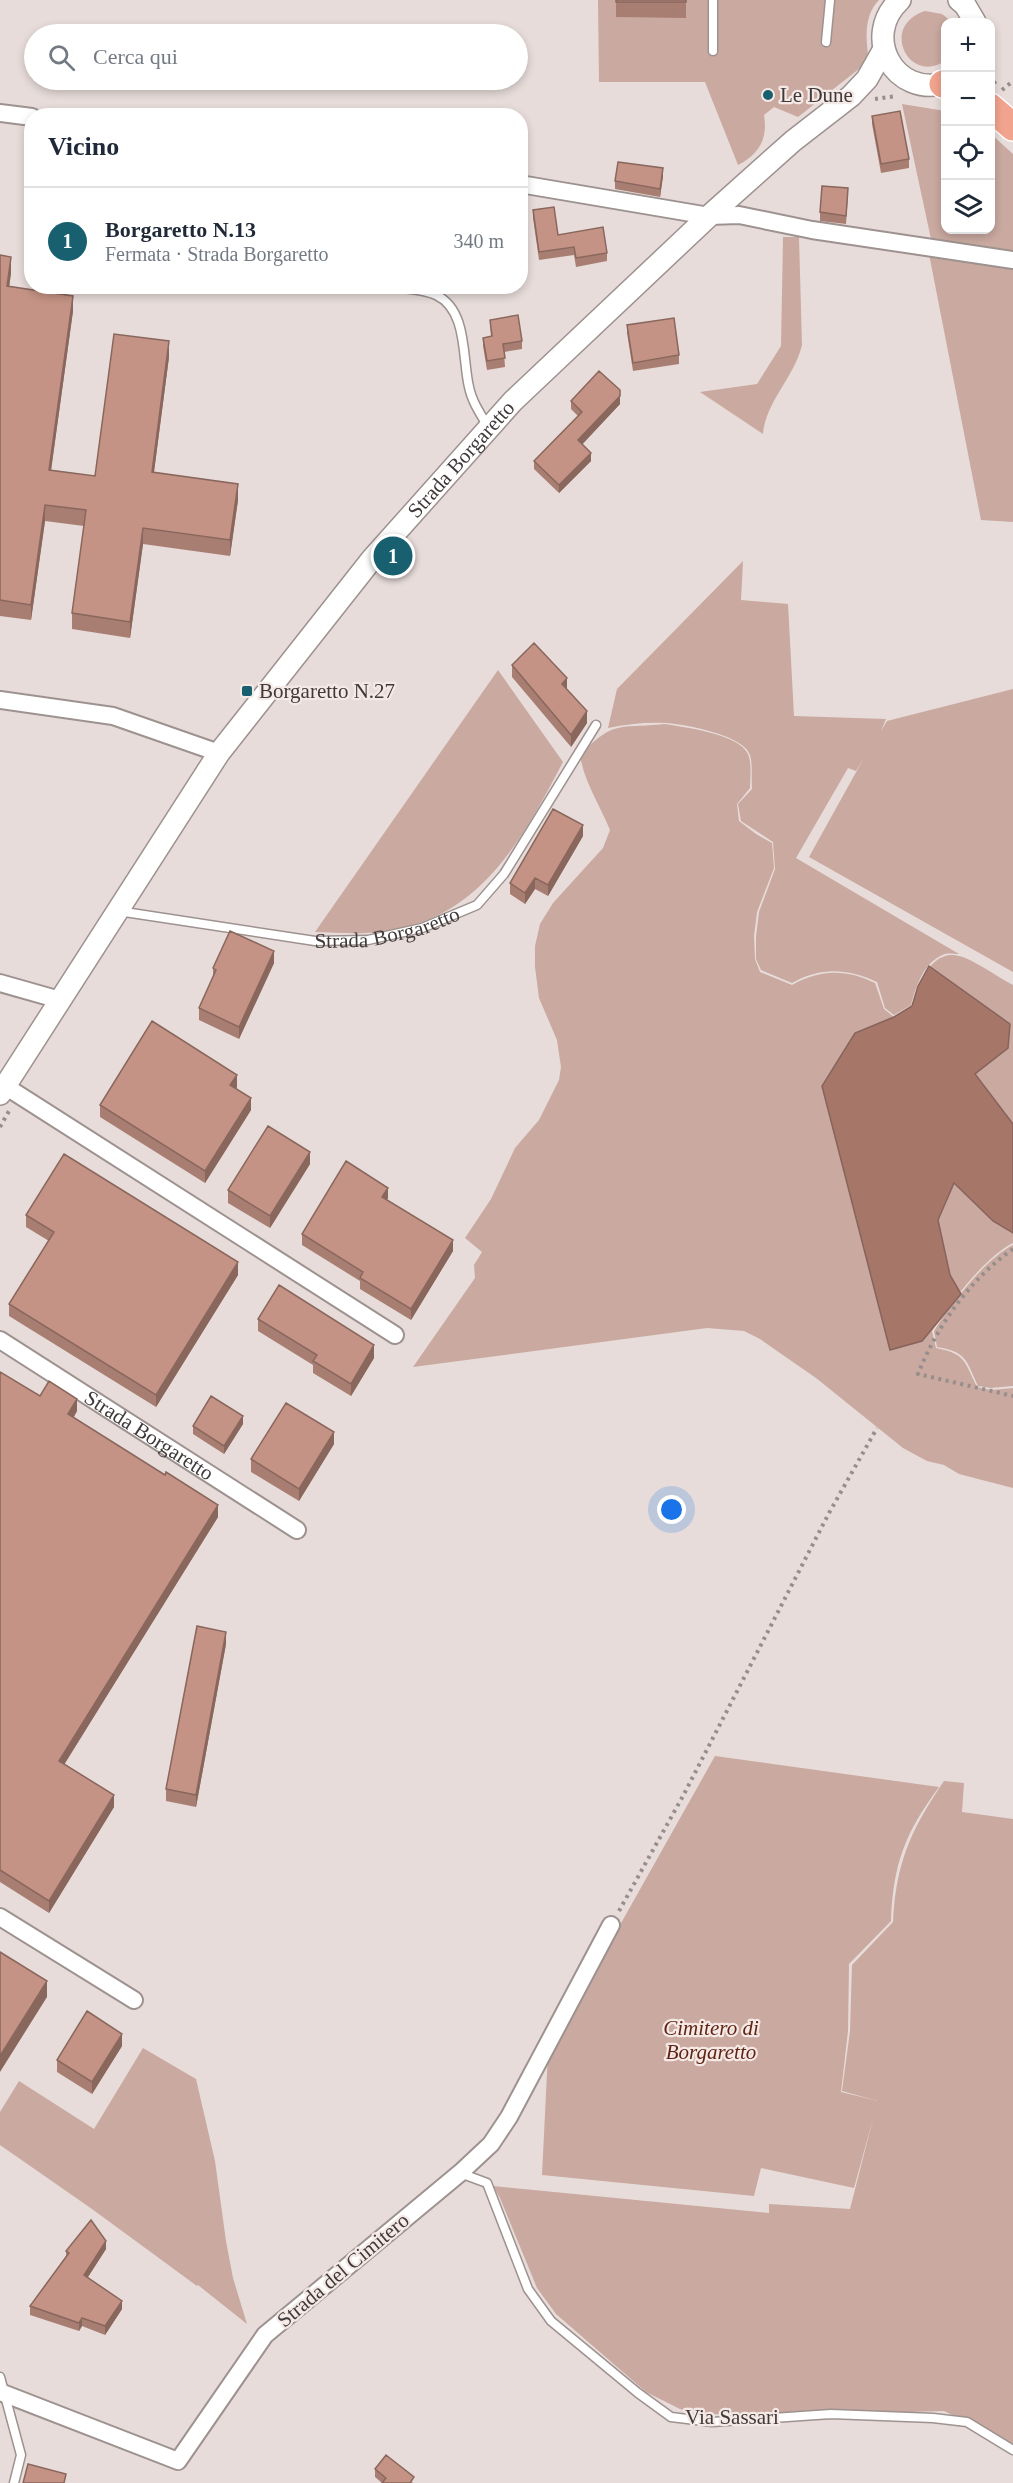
<!DOCTYPE html>
<html lang="it">
<meta charset="utf-8">
<style>
:root{--surface:#fff;--page:#f6f6f7;--text:#1f2937;--muted:#747a83;--line:#e0e1e3;--accent:#186070}
body{margin:0;font-family:Georgia,serif;background:var(--page);color:var(--text)}
.controls{position:absolute;right:18px;top:18px;display:grid;overflow:hidden;border-radius:12px;box-shadow:0 3px 9px #0003}
.controls button{width:54px;height:54px;display:grid;place-items:center;padding:0;border:0;border-bottom:2px solid var(--line);background:var(--surface);color:var(--text);font:30px sans-serif}
.you{position:absolute;left:672px;top:1510px;width:21px;height:21px;margin:-15px;border:4px solid #fff;border-radius:50%;background:#1a73e8;box-shadow:0 0 0 9px #1a73e833}
.badge{display:grid;place-items:center;width:39px;height:39px;border-radius:50%;background:var(--accent);color:#fff;font-size:20px;font-weight:700}
.pin{position:absolute;translate:-50% -50%;border:3px solid #fff;box-shadow:0 2px 6px #0006}
.list{margin:0;padding:0;list-style:none}
h2{display:flex;justify-content:space-between;align-items:center;height:78px;margin:0;padding:0 24px;font-size:26px}
h2 small{font-size:20px;font-weight:400;color:var(--muted)}
.list li{display:grid;grid-template-columns:39px 1fr auto;gap:18px;align-items:center;box-sizing:border-box;height:108px;padding:0 24px;border-top:2px solid var(--line)}
.list b{display:block;font-size:22px;white-space:nowrap}
.list p{margin:0;font-size:20px;white-space:nowrap;color:var(--muted)}
.list em{font-size:20px;font-style:normal;color:var(--muted)}
.icon{flex:none;width:33px;height:33px;fill:none;stroke:currentColor;stroke-width:2;stroke-linecap:round;stroke-linejoin:round}
.map{position:relative;flex:none;width:1013px;height:2483px;overflow:hidden}
.search{position:absolute;background:var(--surface);box-shadow:0 3px 9px #0003;left:24px;top:24px;width:504px;height:66px;display:flex;align-items:center;gap:15px;box-sizing:border-box;padding:0 21px;border-radius:33px;color:var(--muted);font-size:22px}
.panel{position:absolute;background:var(--surface);box-shadow:0 3px 9px #0003;left:24px;top:108px;width:504px;height:186px;border-radius:24px}
.map>svg:first-child{display:block}
.green{fill:#c9a9a0}
.water{fill:#a67669;stroke:#87645b;stroke-width:1.5}
.lines{fill:none;stroke-linecap:round;stroke-linejoin:round}
.service-casing{stroke:#9d928f;stroke-width:11}
.minor-casing{stroke:#9d928f;stroke-width:20}
.tertiary-casing{stroke:#9d928f;stroke-width:24}
.primary-casing{stroke:#fff;stroke-width:30}
.path{stroke:#968e8c;stroke-width:4;stroke-dasharray:3 4.5;stroke-linecap:butt}
.service{stroke:#fff;stroke-width:8}
.minor{stroke:#fff;stroke-width:16}
.tertiary{stroke:#fff;stroke-width:21}
.primary{stroke:#f1a38e;stroke-width:27}
.wall{fill:#a97e72}
.shaded-wall{fill:#89675d}
.building{fill:#c49385;stroke:#89675d;stroke-width:1.5}
.poi-dot{fill:#186070;stroke:#f5e9e6;stroke-width:2}
.labels{text-anchor:middle;dominant-baseline:central;stroke-width:4.5;stroke-linejoin:round;paint-order:stroke}
.poi-label{font-size:21px;fill:#3f3a39;stroke:#f5e9e6;text-anchor:start}
.street-label{font-size:21px;fill:#3f3a39;stroke:#f5e9e6}
.park-label{font-size:21px;font-style:italic;fill:#612414;stroke:#f5e9e6}
</style>
<div class="map">
<svg width="1013" height="2483" viewBox="0 0 1013 2483">
<rect width="100%" height="100%" fill="#e7dcd9"/>
<path class="green" d="M598 0H879C863 16 866 41 869 61L798 117 774 107 764 115C768 139 759 154 738 165L705 82H599Z
M925 11 942 14 952 22H946L945 61C909 85 879 26 925 11Z
M902 104 945 111 946 230H990L991 134 1013 154V252L931 239Z
M783 237H799L802 345C794 378 766 401 763 434L700 392 757 384 781 346Z
M929 254 1013 265V522L981 520Z
M743 561 741 600 788 604 794 716 886 719 881 731 887 721 1013 689V972L809 857 865 756 856 771 848 768 796 858 959 954C955 954 948 953 945 954 924 961 916 986 911 1005L894 1015 885 1008 877 982C847 968 820 967 792 983L761 970 756 959V937L759 912 775 869 773 842 741 821 738 804 752 789C751 779 753 765 750 755 744 735 684 724 665 723 646 722 627 724 608 728L617 689Z
M498 670 563 762C518 848 474 928 366 933 349 934 332 932 315 932Z
M664 724C684 727 739 734 748 754 752 763 750 779 750 788L737 804 739 821 756 834 772 843 774 868 757 912 754 936 755 959 760 972 792 985C821 969 846 969 875 983L884 1009 894 1017 912 1006C918 985 931 949 959 956 973 959 999 978 1013 985V1243C985 1257 949 1304 932 1331L936 1348C966 1354 964 1361 977 1387L991 1390 1013 1388V1488L959 1474 944 1465 927 1461 903 1448 816 1378 760 1339 744 1331 707 1328 413 1367 475 1278 474 1265 482 1252 465 1238 491 1199 515 1148 539 1120 559 1080 561 1067 557 1040 539 998 535 967V946L540 924 553 903 603 848 610 830C600 805 584 782 580 755 615 719 619 729 664 724Z
M1013 1245V1386L991 1388 978 1386C966 1360 967 1352 937 1347L934 1331C950 1305 986 1258 1013 1245Z
M715 1756 939 1787C905 1833 893 1864 891 1921L849 1964 848 2031 841 2092 878 2101 842 2091 850 2031 852 1965 893 1922C896 1862 911 1830 944 1781L964 1783 962 1812 1013 1819V2444L944 2411 767 2416 709 2414 680 2409 646 2392 556 2314 537 2288 500 2198 493 2186 769 2213V2204L850 2209 874 2115 854 2188 761 2168 754 2196 542 2175 548 2053Z
M143 2048 196 2079 215 2161 226 2241 233 2278 247 2324 198 2285 197 2286 92 2209 0 2145V2112L19 2081 94 2129Z"/>
<path class="water" d="M929 966 1010 1024 1008 1048 975 1074 1013 1124V1233L993 1221 954 1183 938 1220 950 1275 961 1294 922 1341 890 1350 822 1086 855 1033 894 1017 912 1006 918 986Z"/>
<g class="lines">
<defs>
<g id="service">
<path d="M826 42 830 0"/>
<path d="M713 51V0"/>
<path d="M391 286C404 289 424 289 436 295 468 310 462 358 469 387 472 402 481 415 489 428"/>
<path id="s1" d="M118 911 315 941 368 940 422 928 477 905 504 874 596 725"/>
<path d="M460 2173 487 2183 528 2289 551 2321 638 2393 671 2417 712 2422 831 2414 933 2418 967 2422 1013 2450"/>
<path d="M0 2377 21 2455 14 2483"/>
</g>
<g id="minor">
<path d="M0 113 32 117"/>
<path d="M520 184 709 216 739 215 812 230 1013 260"/>
<path d="M0 700 113 716 219 753"/>
<path d="M0 983 60 1000"/>
<path d="M5 1086 395 1335"/>
<path id="s2" d="M0 1340 297 1530"/>
<path d="M0 1917 134 2000"/>
<path d="M0 2392 178 2461 265 2335 460 2173 491 2144 509 2117 611 1925"/>
</g>
<g id="tertiary">
<path d="M900 0C861 36 894 98 946 83"/>
<path d="M959 0 965 5 975 22"/>
<path id="s3" d="M0 1094 219 753 372 559 513 401 709 216 793 141 851 96 867 79 884 49"/>
</g>
<path id="primary" d="M943 84 946 85
M990 107 1013 127"/>
</defs>
<use href="#service" class="service-casing"/>
<use href="#minor" class="minor-casing"/>
<use href="#tertiary" class="tertiary-casing"/>
<use href="#primary" class="primary-casing"/>
<path class="path" d="M990 75 996 85
M1002 90 1013 81
M875 99 897 96
M0 1127 9 1111
M1013 1249C970 1279 937 1326 918 1374L1013 1396
M619 1911 683 1796 829 1513 877 1428"/>
<use href="#service" class="service"/>
<use href="#minor" class="minor"/>
<use href="#tertiary" class="tertiary"/>
<use href="#primary" class="primary"/>
</g>
<path class="wall" d="M616 0H686V18L616 17Z
M872 116 909 159V168L881 173 872 124Z
M663 176 660 197 615 189V181Z
M848 196 846 224 820 221V212Z
M533 210 558 235 607 253V261L576 267 574 255 539 260 533 218Z
M0 255 11 273 9 287 73 311 51 470 95 476 169 357 154 472 238 500 230 556 143 544 130 638 72 629V613L84 526 45 521 31 620 0 616Z
M490 320 522 341V349L504 352 505 367 487 370 483 346V338L491 336Z
M627 325 679 355V364L633 371 627 333Z
M571 401 620 404 582 444 591 461 559 493 534 469V461L578 416 571 409Z
M512 665 567 689 587 723 571 747 512 677Z
M583 836 548 896 535 889 525 904 510 894V883Z
M274 963 239 1039 199 1020V1008L213 978V968Z
M237 1087 236 1089 251 1110 205 1183 100 1117V1105Z
M310 1164 270 1228 228 1203V1190Z
M388 1198 387 1200 453 1251 411 1320 360 1289V1281L302 1245V1234Z
M26 1215 238 1275 156 1407 9 1316V1304L49 1241 26 1227Z
M258 1319 374 1358 351 1396 313 1373V1365L258 1331Z
M0 1372 40 1396 77 1411 74 1417 218 1517 64 1764 114 1807 49 1913 0 1882Z
M243 1424 224 1454 193 1434V1426Z
M334 1444 299 1501 251 1472V1459Z
M226 1644 196 1807 166 1801V1789Z
M122 2046 92 2094 57 2072V2060Z
M106 2249 88 2277 122 2309 105 2335 82 2326 79 2331 30 2315V2306L66 2256V2251Z
M375 2469 414 2483H382L375 2477Z"/>
<path class="shaded-wall" d="M663 168V176L660 197V189Z
M11 257V273L7 302V286Z
M73 296V311L49 485V470Z
M169 341V357L152 487V472Z
M620 396V404L578 449V440Z
M591 453V461L559 493V485Z
M238 484V500L230 556V540Z
M45 505V521L31 620V605Z
M143 528V544L130 638V622Z
M567 678V690L562 684Z
M587 711V723L571 747V735Z
M583 825V836L548 896V885Z
M535 878V889L525 904V893Z
M274 951V963L239 1039V1027Z
M237 1075V1087L230 1098V1085Z
M251 1098V1110L205 1183V1171Z
M310 1152V1164L270 1228V1216Z
M388 1188V1198L382 1208V1197Z
M453 1240V1251L411 1320V1309Z
M238 1262V1275L156 1407V1395Z
M374 1345V1358L351 1396V1384Z
M77 1399V1411L68 1426V1414Z
M243 1416V1424L224 1454V1446Z
M334 1432V1444L299 1501V1489Z
M218 1505V1517L59 1773V1761Z
M226 1632V1644L196 1807V1795Z
M114 1795V1807L49 1913V1901Z
M47 1981V1997L0 2072V2056Z
M122 2034V2046L92 2094V2082Z
M106 2241V2249L84 2283V2275Z
M122 2301V2309L105 2335V2326Z
M82 2318V2326L79 2331V2323Z"/>
<path class="building" d="M616 0H686V2H616Z
M900 111 909 159 881 164 872 116Z
M618 162 663 168 660 189 615 181Z
M822 186 848 188 846 216 820 212Z
M554 207 558 235 603 227 607 253 576 258 574 247 539 252 533 210Z
M0 255 11 257 7 286 73 296 49 470 95 476 114 334 169 341 152 472 238 484 230 540 143 528 130 622 72 613 86 510 45 505 31 605 0 600Z
M518 315 522 341 503 344 505 358 487 361 483 338 492 336 490 320Z
M674 318 679 355 633 363 627 325Z
M599 371 620 390V396L578 440 591 453 559 485 534 461 582 412 571 401Z
M534 643 567 678 562 684 587 711 571 735 512 665Z
M553 809 583 825 548 885 535 878 525 893 510 883Z
M230 931 274 951 239 1027 199 1008 216 970 213 968Z
M152 1021 237 1075 230 1085 251 1098 205 1171 100 1105Z
M268 1126 310 1152 270 1216 228 1190Z
M64 1154 238 1262 156 1395 9 1304 54 1232 26 1215Z
M346 1161 388 1188 382 1197 453 1240 411 1309 360 1278 363 1272 302 1234Z
M279 1285 374 1345 351 1384 313 1361 317 1355 258 1319Z
M0 1372 40 1396 49 1381 77 1399 68 1414 165 1475 166 1472 218 1505 59 1761 114 1795 49 1901 0 1870Z
M211 1396 243 1416 224 1446 193 1426Z
M286 1403 334 1432 299 1489 251 1459Z
M197 1626 226 1632 196 1795 166 1789Z
M0 1952 47 1981 0 2056Z
M87 2011 122 2034 92 2082 57 2060Z
M91 2220 106 2241 84 2275 122 2301 105 2326 82 2318 79 2323 30 2306 69 2253 66 2251Z
M386 2455 414 2477 410 2483H382L386 2478 375 2469Z
M28 2464 66 2474 64 2483H23Z"/>
<g class="poi-dot">
<circle cx="768" cy="95" r="6"/>
<rect x="241" y="685" width="12" height="12" rx="3"/>
</g>
<g class="labels">
<g class="poi-label">
<text x="780" y="95">Le Dune</text>
<text x="259" y="691">Borgaretto N.27</text>
</g>
<g class="street-label">
<text stroke="none"><textPath href="#s3" startOffset="786">Strada Borgaretto</textPath></text>
<text stroke="none"><textPath href="#s1" startOffset="273">Strada Borgaretto</textPath></text>
<text stroke="none"><textPath href="#s2" startOffset="177">Strada Borgaretto</textPath></text>
<text transform="translate(343 2270) rotate(-40)">Strada del Cimitero</text>
<text x="732" y="2417">Via Sassari</text>
</g>
<g class="park-label">
<text x="711" y="2028">Cimitero di<tspan x="711" dy="24">Borgaretto</tspan></text>
</g>
</g>
</svg>
<div class="controls">
<button>+</button>
<button>−</button>
<button><svg class="icon" aria-label="locate" viewBox="0 0 24 24"><circle cx="12" cy="12" r="6"/><path d="M12 2v4M12 18v4M2 12h4M18 12h4"/></svg></button>
<button><svg class="icon" aria-label="layers" viewBox="0 0 24 24"><path d="M12 4l9 5-9 5-9-5zM3 14l9 5 9-5"/></svg></button>
</div>
<div class="you"></div>
<div class="pin badge" style="left:393px;top:556px">1</div>
<div class="search"><svg class="icon" aria-label="search" viewBox="0 0 24 24"><circle cx="10" cy="10" r="6"/><path d="M15 15l6 6"/></svg>Cerca qui</div>
<section class="panel">
<h2>Vicino<small></small></h2>
<ul class="list">
<li><span class="badge">1</span><div><b>Borgaretto N.13</b><p>Fermata · Strada Borgaretto</p></div><em>340 m</em></li>
</ul>
</section>
</div>
